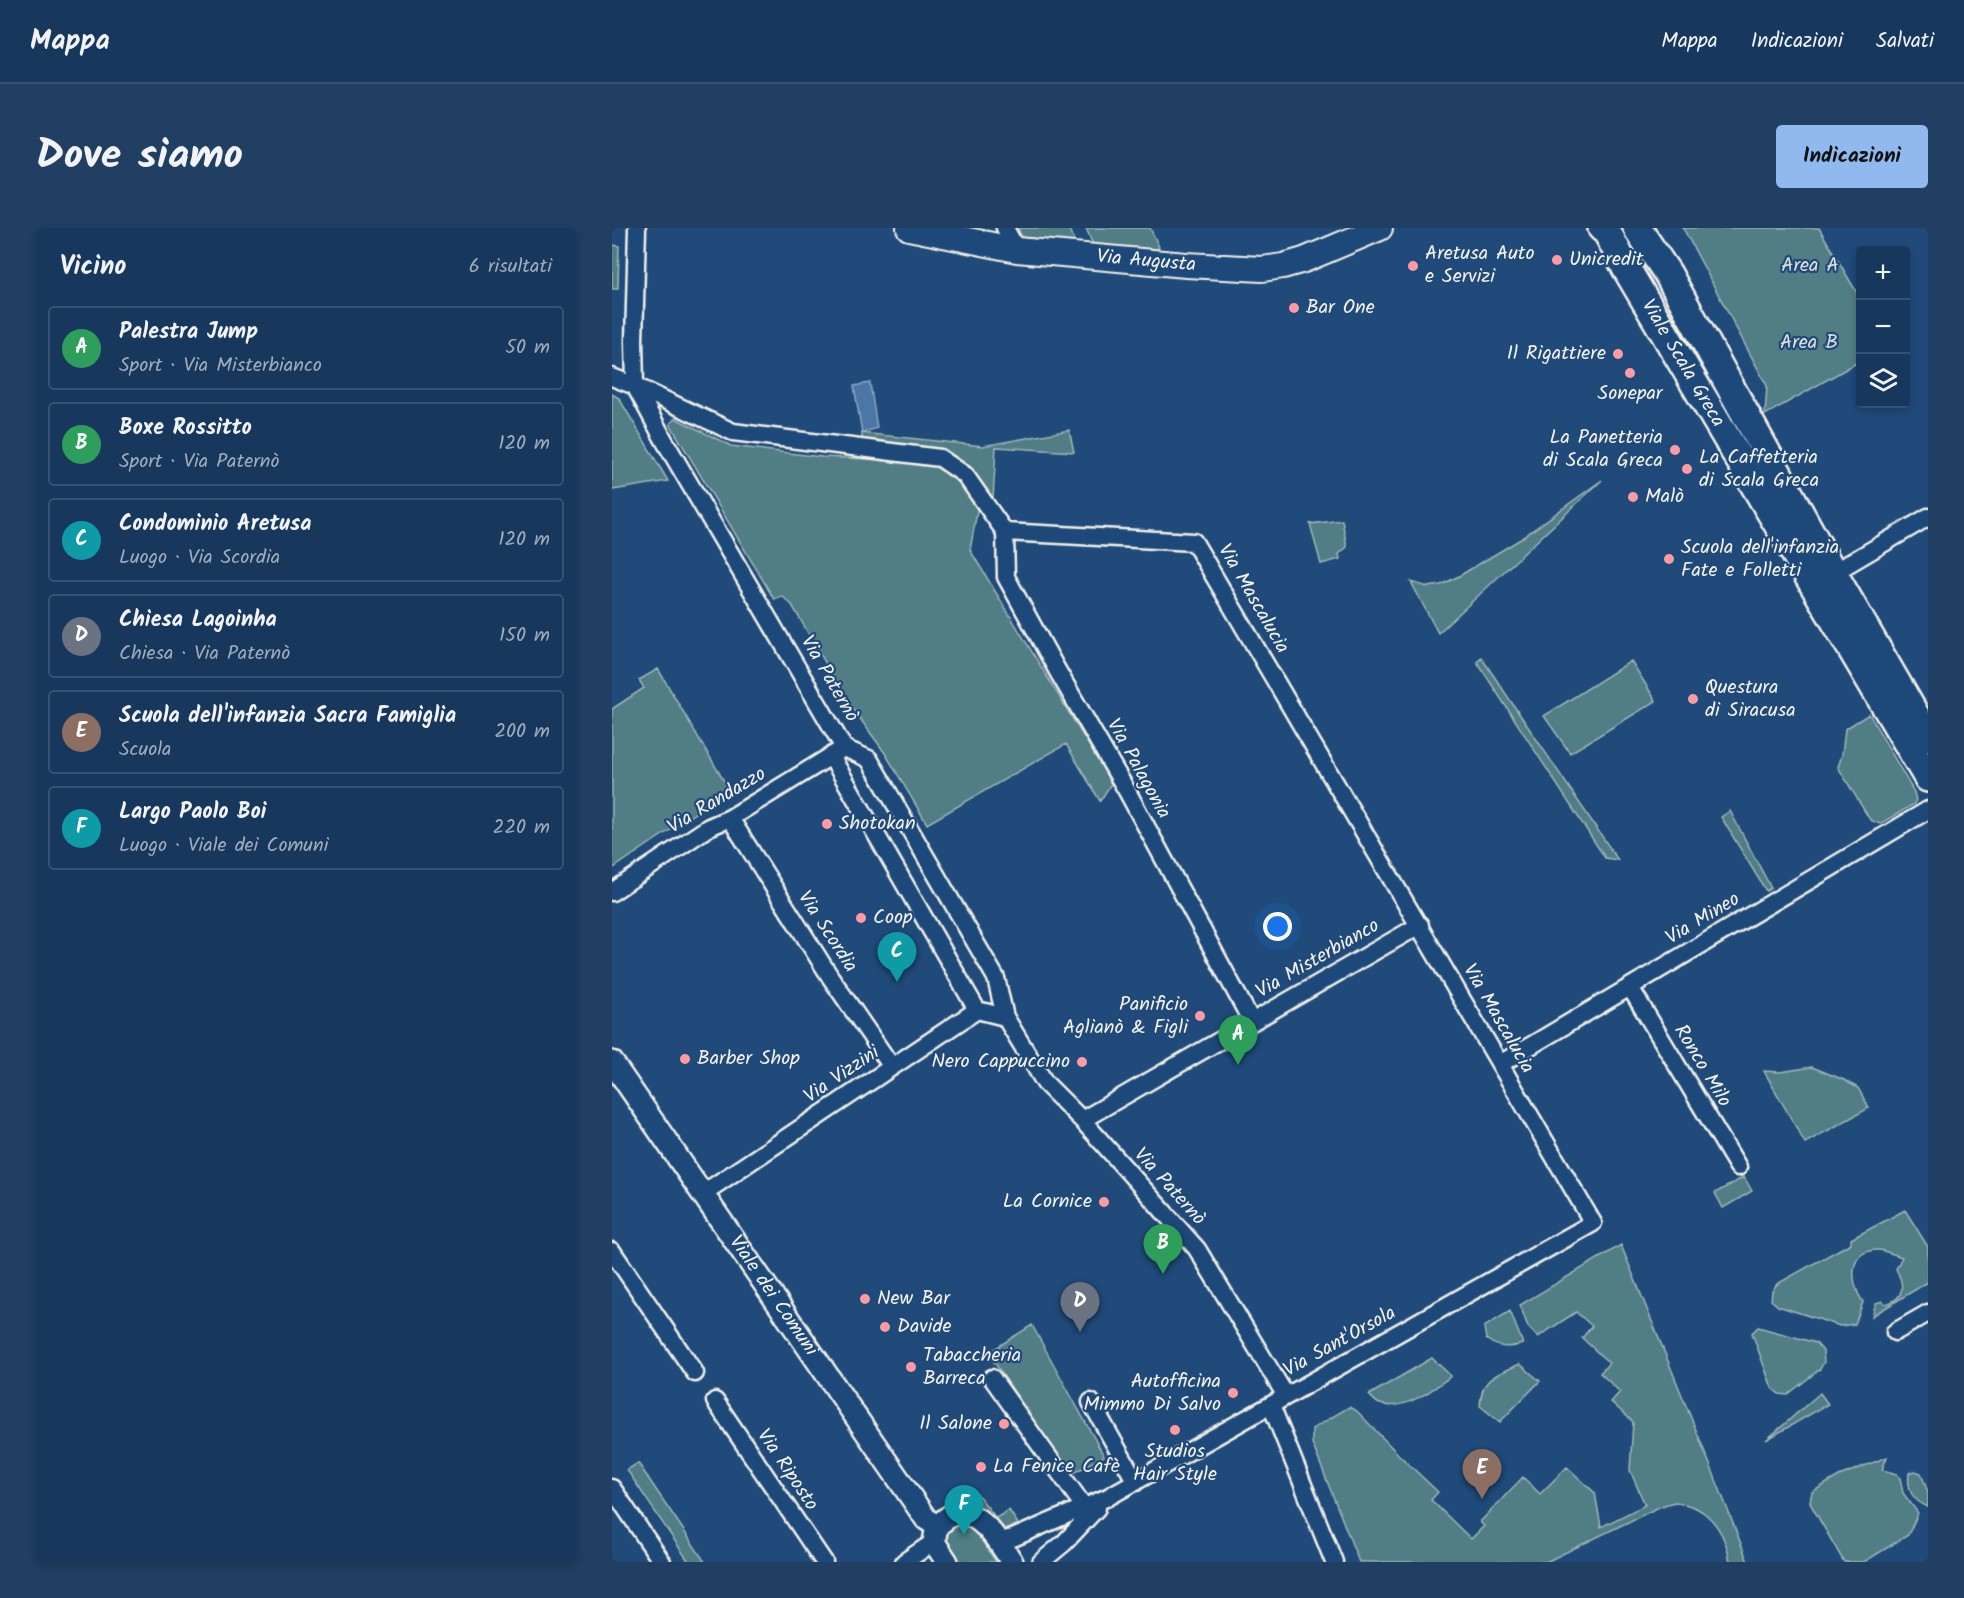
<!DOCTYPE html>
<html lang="it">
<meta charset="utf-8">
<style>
:root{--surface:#17385c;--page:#203f62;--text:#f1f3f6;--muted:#9eacbb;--line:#365272;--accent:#90b9f0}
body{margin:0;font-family:Kalam,sans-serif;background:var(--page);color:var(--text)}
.controls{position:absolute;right:18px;top:18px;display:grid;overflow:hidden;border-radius:6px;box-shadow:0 3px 9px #0003}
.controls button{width:54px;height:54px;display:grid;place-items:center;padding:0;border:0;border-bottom:2px solid var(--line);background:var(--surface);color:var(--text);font:30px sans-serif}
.you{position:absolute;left:666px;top:699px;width:21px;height:21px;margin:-15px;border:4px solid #fff;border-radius:50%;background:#1a73e8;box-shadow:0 0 0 9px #1a73e833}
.badge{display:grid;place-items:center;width:39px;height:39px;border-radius:50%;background:var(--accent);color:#fff;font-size:20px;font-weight:700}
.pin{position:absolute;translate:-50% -50px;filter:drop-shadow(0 2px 3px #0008)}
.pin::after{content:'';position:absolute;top:32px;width:21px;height:18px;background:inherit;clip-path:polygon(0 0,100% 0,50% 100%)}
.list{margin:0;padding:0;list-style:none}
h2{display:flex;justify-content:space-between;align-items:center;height:78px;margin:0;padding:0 24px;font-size:26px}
h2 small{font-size:20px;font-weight:400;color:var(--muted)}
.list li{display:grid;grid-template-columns:39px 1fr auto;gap:18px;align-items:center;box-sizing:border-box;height:84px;margin:0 12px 12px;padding:0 12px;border:2px solid var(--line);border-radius:6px}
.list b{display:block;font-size:22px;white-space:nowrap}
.list p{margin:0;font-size:20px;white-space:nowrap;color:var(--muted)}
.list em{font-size:20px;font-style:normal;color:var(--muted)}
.icon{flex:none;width:33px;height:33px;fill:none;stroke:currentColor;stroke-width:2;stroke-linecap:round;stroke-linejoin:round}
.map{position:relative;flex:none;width:1316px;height:1334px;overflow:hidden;border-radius:6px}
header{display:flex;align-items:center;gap:36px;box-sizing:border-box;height:84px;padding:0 30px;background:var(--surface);border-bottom:2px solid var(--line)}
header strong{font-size:28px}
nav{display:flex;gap:33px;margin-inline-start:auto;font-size:21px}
.intro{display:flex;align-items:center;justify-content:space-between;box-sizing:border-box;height:144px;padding:0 36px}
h1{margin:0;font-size:42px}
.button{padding:15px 27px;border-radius:6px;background:var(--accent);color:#111;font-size:21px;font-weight:700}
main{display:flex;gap:36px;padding:0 36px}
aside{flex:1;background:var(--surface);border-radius:6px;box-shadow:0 3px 9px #0003}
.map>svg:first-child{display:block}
.green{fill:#517d85;stroke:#a2b7b6;stroke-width:1.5}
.water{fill:#4b76a5;stroke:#8fa7c0;stroke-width:1.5}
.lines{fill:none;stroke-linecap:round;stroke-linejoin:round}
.minor-casing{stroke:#f4f1e8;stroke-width:21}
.tertiary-casing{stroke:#f4f1e8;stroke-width:26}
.secondary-casing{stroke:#f4f1e8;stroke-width:28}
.primary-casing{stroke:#f4f1e8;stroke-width:32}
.minor{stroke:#1f4a7a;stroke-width:16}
.tertiary{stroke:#1f4a7a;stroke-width:21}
.secondary{stroke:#1f4a7a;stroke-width:24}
.primary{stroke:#1f4a7a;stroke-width:27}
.poi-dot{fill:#ff9aa2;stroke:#1f4a7a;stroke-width:2}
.labels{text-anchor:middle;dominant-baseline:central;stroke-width:4.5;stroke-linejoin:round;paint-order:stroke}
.poi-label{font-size:20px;fill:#f4f1e8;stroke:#1f4a7a;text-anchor:start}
.street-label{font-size:20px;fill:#f4f1e8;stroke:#1f4a7a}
.park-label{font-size:20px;fill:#dce0d9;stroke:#1f4a7a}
</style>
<header>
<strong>Mappa</strong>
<nav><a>Mappa</a><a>Indicazioni</a><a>Salvati</a></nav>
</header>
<div class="intro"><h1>Dove siamo</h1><a class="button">Indicazioni</a></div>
<main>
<aside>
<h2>Vicino<small>6 risultati</small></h2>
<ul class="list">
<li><span class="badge" style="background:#2e9e5b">A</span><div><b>Palestra Jump</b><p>Sport · Via Misterbianco</p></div><em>50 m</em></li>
<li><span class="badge" style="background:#2e9e5b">B</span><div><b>Boxe Rossitto</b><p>Sport · Via Paternò</p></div><em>120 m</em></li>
<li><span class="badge" style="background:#0f9aa8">C</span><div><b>Condominio Aretusa</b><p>Luogo · Via Scordia</p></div><em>120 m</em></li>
<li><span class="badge" style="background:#6b7280">D</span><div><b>Chiesa Lagoinha</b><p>Chiesa · Via Paternò</p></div><em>150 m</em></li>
<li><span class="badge" style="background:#8d6e63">E</span><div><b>Scuola dell'infanzia Sacra Famiglia</b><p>Scuola</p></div><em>200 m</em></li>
<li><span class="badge" style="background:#0f9aa8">F</span><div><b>Largo Paolo Boi</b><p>Luogo · Viale dei Comuni</p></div><em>220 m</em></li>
</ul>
</aside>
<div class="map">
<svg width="1316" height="1334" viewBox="0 0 1316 1334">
<rect width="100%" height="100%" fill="#1f4a7a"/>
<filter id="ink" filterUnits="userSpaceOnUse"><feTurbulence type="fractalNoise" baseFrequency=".0167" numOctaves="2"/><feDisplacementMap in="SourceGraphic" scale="12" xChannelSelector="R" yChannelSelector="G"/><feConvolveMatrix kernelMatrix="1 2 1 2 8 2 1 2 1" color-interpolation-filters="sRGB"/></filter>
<g filter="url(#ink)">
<path class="green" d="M406 0H456L464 16 410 9Z
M474 0H538L547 19 545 22 481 17Z
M1071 0H1207L1248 70V133L1153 187 1155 158Z
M0 17 7 18 6 61H0Z
M0 166 7 170 56 253 0 262Z
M63 190 119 218 210 229 318 234C343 242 351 257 366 278L358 322 490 539 499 556 488 573 454 516 315 596 273 525 236 474 180 377 170 368 162 371 58 196Z
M457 202 462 224 384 219 381 272 372 264 353 241 250 214V205L371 218Z
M990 252 837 395 826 405 799 354 816 359 829 357 847 348 907 312Z
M730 292 735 319 727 326 728 331 709 336 698 296Z
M869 429 1006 632 993 630 865 434Z
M1019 433 1044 473 958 525 932 488Z
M46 441 115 558 89 581 0 641V481L32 460 27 452Z
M1257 486 1302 564 1304 572 1302 576 1268 596 1258 592 1226 539 1230 527 1233 501Z
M1118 583 1159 660 1154 663 1109 589Z
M1200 839 1232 852 1246 860 1257 880 1193 915 1152 843 1168 844Z
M1132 949 1140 963 1111 980 1103 965Z
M1293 982 1316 1019V1054L1260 1088 1264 1075 1270 1073 1274 1076C1294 1070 1292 1056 1284 1041L1290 1029C1283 1027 1274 1023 1267 1022 1235 1021 1238 1056 1251 1074L1243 1096 1228 1098 1166 1078 1159 1072 1160 1063 1165 1056 1239 1015V1011Z
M1009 1017 1101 1244 1136 1334H1118C1115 1310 1101 1284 1076 1277 1072 1276 1067 1274 1063 1274 1057 1275 1050 1278 1045 1280L934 1334H747L700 1215V1201L737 1179 745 1183 788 1228 826 1264 819 1272 859 1311 872 1298 868 1294 911 1249 928 1266 955 1239 983 1265 989 1299 1033 1277 1018 1242 1021 1194 999 1174 1008 1164 988 1145 997 1135 970 1110 980 1098 964 1084 926 1109 916 1099 908 1077Z
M898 1083 911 1116C897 1120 887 1121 874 1111L872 1099Z
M420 1097 492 1228 458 1247 376 1125Z
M1146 1099 1204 1115 1211 1123 1212 1134 1208 1141 1175 1167 1167 1166 1160 1160 1140 1105Z
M820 1130 839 1148C822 1161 792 1184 768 1176 764 1175 760 1170 757 1167Z
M908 1136 928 1153 888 1194 868 1178C869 1148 885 1147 908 1136Z
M1208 1165 1216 1176 1154 1212Z
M1275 1229 1270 1242 1285 1246 1288 1250 1291 1265 1306 1285 1296 1307 1252 1334H1232L1199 1277 1198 1273 1200 1264 1227 1248Z
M26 1235 93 1334H77L15 1242Z
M1303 1243 1309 1245 1316 1265V1279C1300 1272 1295 1262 1297 1245Z
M366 1267 384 1290 397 1282 406 1296 395 1301 389 1300 369 1280 356 1275Z
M352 1296 361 1299 384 1334H347C340 1324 334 1316 335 1304L345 1298Z"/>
<path class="water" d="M258 155 265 200 250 205 242 158Z"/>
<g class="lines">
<defs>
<path id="minor" d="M25 0 22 113 23 158 52 212 232 520 257 531 384 750 393 789 433 855 470 892 585 1021 674 1168
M393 0 405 22
M0 149 23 158 121 204 328 230 353 247 393 304
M393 304 394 349 445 442 515 563 640 794
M1221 345 1316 289
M219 528 365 782 393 789
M118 590 219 750 280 839
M0 664 97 599 118 590 227 523
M1018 759 1126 939
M888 836 1316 582
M470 892 808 697
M90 966 365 782
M0 1023 83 1145
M1283 1104 1316 1085
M380 1150 478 1287
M103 1173 212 1334
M479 1174 524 1254
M659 1177 722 1334
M0 1260 50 1334
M385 1313 401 1310 496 1269 981 995 582 314 393 304
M292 1334 322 1314
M429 1334 452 1315 485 1280"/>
<g id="tertiary">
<path id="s1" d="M0 834 314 1291 325 1298"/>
<path d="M335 1334 322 1314 325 1298C329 1295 335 1289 340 1287 366 1277 389 1317 400 1334"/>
</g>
<g id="secondary">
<path id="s2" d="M297 0 405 22 574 37 650 41 671 38 692 32 768 0"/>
</g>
<g id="primary">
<path id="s3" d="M990 0 995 4 1014 40 1316 550"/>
<path d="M1025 0 1056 46 1221 345 1316 509"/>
</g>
</defs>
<use href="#minor" class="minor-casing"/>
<use href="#tertiary" class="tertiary-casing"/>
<use href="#secondary" class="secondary-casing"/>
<use href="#primary" class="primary-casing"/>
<use href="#minor" class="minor"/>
<use href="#tertiary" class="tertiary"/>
<use href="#secondary" class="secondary"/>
<use href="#primary" class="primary"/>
</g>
</g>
<g class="poi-dot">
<circle cx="945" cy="32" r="6"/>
<circle cx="801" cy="38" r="6"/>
<circle cx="682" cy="80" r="6"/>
<circle cx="1006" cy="126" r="6"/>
<circle cx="1018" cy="145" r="6"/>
<circle cx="1063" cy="222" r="6"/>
<circle cx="1075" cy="241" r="6"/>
<circle cx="1021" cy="269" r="6"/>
<circle cx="1057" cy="331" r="6"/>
<circle cx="1081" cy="471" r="6"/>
<circle cx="215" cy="596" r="6"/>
<circle cx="249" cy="690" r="6"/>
<circle cx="588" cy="788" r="6"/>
<circle cx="73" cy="831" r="6"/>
<circle cx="470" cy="834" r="6"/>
<circle cx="492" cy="974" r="6"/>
<circle cx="253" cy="1071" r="6"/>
<circle cx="273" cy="1099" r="6"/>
<circle cx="299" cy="1139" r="6"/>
<circle cx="621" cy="1165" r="6"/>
<circle cx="392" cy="1196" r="6"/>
<circle cx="563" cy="1202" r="6"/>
<circle cx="369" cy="1239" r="6"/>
</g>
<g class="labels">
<g class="poi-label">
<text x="813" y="26">Aretusa Auto<tspan x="813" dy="23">e Servizi</tspan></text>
<text x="957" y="32">Unicredit</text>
<text x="694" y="80">Bar One</text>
<text x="994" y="126" text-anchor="end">Il Rigattiere</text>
<text x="1018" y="166" text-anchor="middle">Sonepar</text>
<text x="1051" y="210" text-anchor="end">La Panetteria<tspan x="1051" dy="23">di Scala Greca</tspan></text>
<text x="1087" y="230">La Caffetteria<tspan x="1087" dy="23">di Scala Greca</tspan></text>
<text x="1033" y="269">Malò</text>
<text x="1069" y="320">Scuola dell'infanzia<tspan x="1069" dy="23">Fate e Folletti</tspan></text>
<text x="1093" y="460">Questura<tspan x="1093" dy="23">di Siracusa</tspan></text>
<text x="227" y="596">Shotokan</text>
<text x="261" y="690">Coop</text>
<text x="576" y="777" text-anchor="end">Panificio<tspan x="576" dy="23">Aglianò &amp; Figli</tspan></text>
<text x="85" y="831">Barber Shop</text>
<text x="458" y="834" text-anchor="end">Nero Cappuccino</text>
<text x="480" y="974" text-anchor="end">La Cornice</text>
<text x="265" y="1071">New Bar</text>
<text x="285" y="1099">Davide</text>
<text x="311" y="1128">Tabaccheria<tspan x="311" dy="23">Barreca</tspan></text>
<text x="609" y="1154" text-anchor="end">Autofficina<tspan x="609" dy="23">Mimmo Di Salvo</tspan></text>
<text x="380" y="1196" text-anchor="end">Il Salone</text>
<text x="563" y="1224" text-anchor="middle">Studios<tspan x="563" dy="23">Hair Style</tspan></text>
<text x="381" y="1239">La Fenice Cafè</text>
</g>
<g class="street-label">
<text stroke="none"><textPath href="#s2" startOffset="240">Via Augusta</textPath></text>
<text stroke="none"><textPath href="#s3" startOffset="158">Viale Scala Greca</textPath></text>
<text transform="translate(641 371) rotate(60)">Via Mascalucia</text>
<text transform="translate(217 451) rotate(60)">Via Paternò</text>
<text transform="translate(526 541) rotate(61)">Via Palagonia</text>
<text transform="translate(105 573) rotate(-31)">Via Randazzo</text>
<text transform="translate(1091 691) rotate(-31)">Via Mineo</text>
<text transform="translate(215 704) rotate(57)">Via Scordia</text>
<text transform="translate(706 731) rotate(-30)">Via Misterbianco</text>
<text transform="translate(886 791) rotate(60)">Via Mascalucia</text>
<text transform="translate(1090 838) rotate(59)">Ronco Milo</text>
<text transform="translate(230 847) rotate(-34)">Via Vizzini</text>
<text transform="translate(557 959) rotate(48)">Via Paternò</text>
<text stroke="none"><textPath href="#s1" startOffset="284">Viale dei Comuni</textPath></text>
<text transform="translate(728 1114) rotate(-29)">Via Sant'Orsola</text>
<text transform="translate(175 1242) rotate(56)">Via Riposto</text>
</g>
<g class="park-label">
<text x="1198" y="38">Area A</text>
<text x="1197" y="115">Area B</text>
</g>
</g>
</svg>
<div class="controls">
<button>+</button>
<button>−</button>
<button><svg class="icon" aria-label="layers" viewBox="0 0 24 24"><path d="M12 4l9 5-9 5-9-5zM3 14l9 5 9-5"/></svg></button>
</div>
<div class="you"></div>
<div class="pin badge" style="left:626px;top:837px;background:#2e9e5b">A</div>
<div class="pin badge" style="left:551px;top:1046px;background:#2e9e5b">B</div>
<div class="pin badge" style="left:285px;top:754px;background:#0f9aa8">C</div>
<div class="pin badge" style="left:468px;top:1104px;background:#6b7280">D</div>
<div class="pin badge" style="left:870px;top:1271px;background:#8d6e63">E</div>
<div class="pin badge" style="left:352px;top:1307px;background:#0f9aa8">F</div>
</div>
</main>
